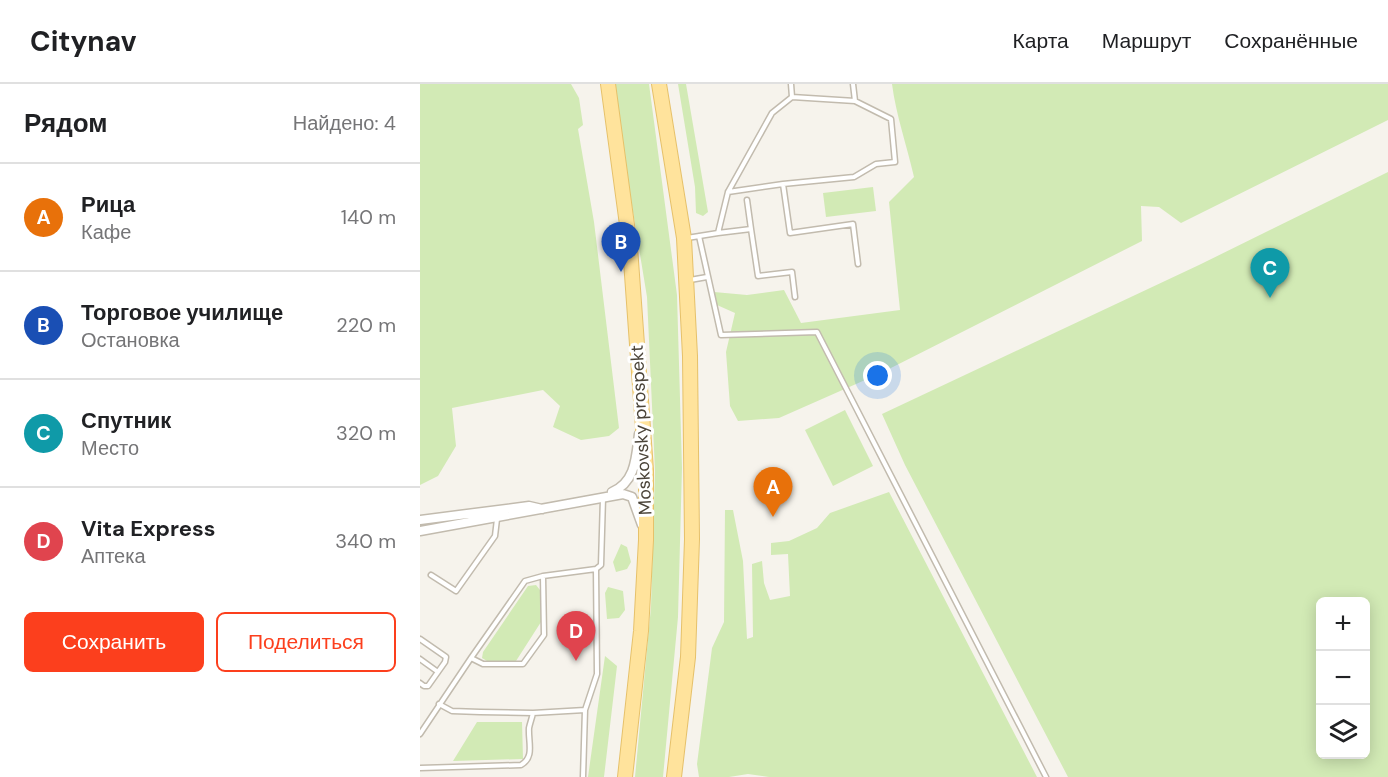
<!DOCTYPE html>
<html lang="ru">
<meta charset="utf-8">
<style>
:root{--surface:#fff;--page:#f6f6f6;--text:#202124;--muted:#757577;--line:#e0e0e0;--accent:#fc3f1d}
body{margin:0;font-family:"DM Sans",sans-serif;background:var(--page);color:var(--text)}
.controls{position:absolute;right:18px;bottom:18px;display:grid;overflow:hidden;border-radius:9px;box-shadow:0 3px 15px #0003}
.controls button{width:54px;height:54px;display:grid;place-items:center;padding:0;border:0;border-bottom:2px solid var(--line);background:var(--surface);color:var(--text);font:30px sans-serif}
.you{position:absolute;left:458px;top:292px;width:21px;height:21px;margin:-15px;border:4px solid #fff;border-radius:50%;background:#1a73e8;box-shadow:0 0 0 9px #1a73e833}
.badge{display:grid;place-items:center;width:39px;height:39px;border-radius:50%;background:var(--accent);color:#fff;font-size:20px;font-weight:700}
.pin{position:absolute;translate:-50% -50px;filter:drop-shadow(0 2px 3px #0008)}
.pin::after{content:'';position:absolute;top:32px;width:21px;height:18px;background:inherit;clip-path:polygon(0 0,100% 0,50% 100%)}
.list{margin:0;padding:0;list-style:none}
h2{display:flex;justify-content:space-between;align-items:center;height:78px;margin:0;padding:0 24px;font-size:26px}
h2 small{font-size:20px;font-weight:400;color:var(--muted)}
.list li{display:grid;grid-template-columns:39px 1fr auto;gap:18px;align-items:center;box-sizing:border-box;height:108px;padding:0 24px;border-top:2px solid var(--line)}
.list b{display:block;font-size:22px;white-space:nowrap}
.list p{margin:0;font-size:20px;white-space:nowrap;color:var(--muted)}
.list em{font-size:20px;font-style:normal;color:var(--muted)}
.actions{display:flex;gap:12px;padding:18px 24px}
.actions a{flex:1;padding:14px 0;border:2px solid var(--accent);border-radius:9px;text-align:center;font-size:21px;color:var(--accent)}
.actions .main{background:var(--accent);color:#fff}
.icon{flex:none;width:33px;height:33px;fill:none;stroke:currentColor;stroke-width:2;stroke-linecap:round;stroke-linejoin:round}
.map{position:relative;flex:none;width:968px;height:693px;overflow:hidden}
header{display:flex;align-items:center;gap:36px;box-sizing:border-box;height:84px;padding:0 30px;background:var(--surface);border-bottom:2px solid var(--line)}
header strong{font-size:28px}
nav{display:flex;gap:33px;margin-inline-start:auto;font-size:21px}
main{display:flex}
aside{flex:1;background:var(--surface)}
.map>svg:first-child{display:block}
.green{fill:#d2eab5;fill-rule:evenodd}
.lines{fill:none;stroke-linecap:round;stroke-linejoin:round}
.service-casing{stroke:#c2bbae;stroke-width:7}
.minor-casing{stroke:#c2bbae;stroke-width:11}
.primary-casing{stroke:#e6c16a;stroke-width:16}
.service{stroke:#fff;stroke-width:4}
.minor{stroke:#fff;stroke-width:8}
.primary{stroke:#ffe39c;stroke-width:14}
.labels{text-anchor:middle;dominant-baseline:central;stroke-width:6;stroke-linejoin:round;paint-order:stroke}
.street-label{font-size:18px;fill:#4b4439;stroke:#fff}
</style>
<header>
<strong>Citynav</strong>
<nav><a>Карта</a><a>Маршрут</a><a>Сохранённые</a></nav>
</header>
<main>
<aside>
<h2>Рядом<small>Найдено: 4</small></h2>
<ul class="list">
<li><span class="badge" style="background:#e8710a">A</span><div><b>Рица</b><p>Кафе</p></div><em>140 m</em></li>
<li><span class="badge" style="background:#1a4fb4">B</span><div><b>Торговое училище</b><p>Остановка</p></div><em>220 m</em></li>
<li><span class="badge" style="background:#0f9aa8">C</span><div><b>Спутник</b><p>Место</p></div><em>320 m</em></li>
<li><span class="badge" style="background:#e0444e">D</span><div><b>Vita Express</b><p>Аптека</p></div><em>340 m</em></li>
</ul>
<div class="actions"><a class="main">Сохранить</a><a>Поделиться</a></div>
</aside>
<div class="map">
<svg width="968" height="693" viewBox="0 0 968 693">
<rect width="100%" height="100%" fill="#f6f3ec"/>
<path class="green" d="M0 0H151L159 14 163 41 158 45 174 138 199 344 189 352 161 356 133 343 140 322 123 306 32 324 36 362 18 392 0 401Z
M192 0H229L257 211 262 384 258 533 243 693H215L231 523 235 387 227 213Z
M258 0H266L288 128 283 132 276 129 275 103Z
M472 0H968V36L761 139 739 123 721 122 722 157 461 289 359 334 318 337 310 322 306 268 315 229 297 221 294 208 327 211 364 206 381 239 480 226 469 118 494 93C487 62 476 31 472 0Z
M968 88V693H648L485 381 462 330 779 181ZM900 518H946V670H900Z
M453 103 456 127 406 133 403 109Z
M425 326 453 382 413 402 385 346Z
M469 408 617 693H349L328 690 309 693H279L277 680 292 564 304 538 305 426H313L323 477 327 555 333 553 332 480 342 477 344 499 350 516 370 512 368 470 351 471V459L369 457 397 444 410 429Z
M201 460 207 463 211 478 207 485 196 488 193 478Z
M116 501 120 506 121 538 96 577H67L62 574 63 568 108 502Z
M188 503 203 507 205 526 199 534 187 535 185 509Z
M185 572 197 582 184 693H168Z
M57 638H102L103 675 33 677Z"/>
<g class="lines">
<defs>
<path id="service" d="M372 13 435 17
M363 100 434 93 456 80 475 78 471 35 435 17 433 0
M308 108 363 100 370 149 433 140 438 180
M327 116 331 145
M298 149 331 145 338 192 372 188 375 213
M279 152 301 251 397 248 626 693
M267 154 298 149 308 108 352 29 372 13 371 0
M270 196 287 193
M11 491 36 507 75 452 77 435
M0 555 26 573 25 578 8 602H4L0 599
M51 574 63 580H103L124 551 123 492
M0 575 18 588
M19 620 32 627 60 628 113 629 165 626
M0 650 51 574 105 497 123 492 176 485 181 481 183 414
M0 684 101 681C115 673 108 658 109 644 110 639 112 634 113 629
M163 693 165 626 177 590 176 485"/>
<path id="minor" d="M192 408C216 398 216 373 219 350
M0 436 109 422 122 425
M0 447 203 410 212 413 222 441"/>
<path id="primary" d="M188 0 210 163 226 386V456L221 547 205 693
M239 0 264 154 270 272 272 455 268 573 254 693"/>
</defs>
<use href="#service" class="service-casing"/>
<use href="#minor" class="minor-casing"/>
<use href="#primary" class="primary-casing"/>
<use href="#service" class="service"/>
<use href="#minor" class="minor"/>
<use href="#primary" class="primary"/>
</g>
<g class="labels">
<g class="street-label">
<text transform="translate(221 346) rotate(-93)">Moskovsky prospekt</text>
</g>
</g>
</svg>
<div class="controls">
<button>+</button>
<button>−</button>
<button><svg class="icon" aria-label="layers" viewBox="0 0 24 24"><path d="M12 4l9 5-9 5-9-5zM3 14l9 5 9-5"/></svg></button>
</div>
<div class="you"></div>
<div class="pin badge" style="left:353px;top:433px;background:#e8710a">A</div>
<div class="pin badge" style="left:201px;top:188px;background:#1a4fb4">B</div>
<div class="pin badge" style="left:850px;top:214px;background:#0f9aa8">C</div>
<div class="pin badge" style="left:156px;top:577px;background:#e0444e">D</div>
</div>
</main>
